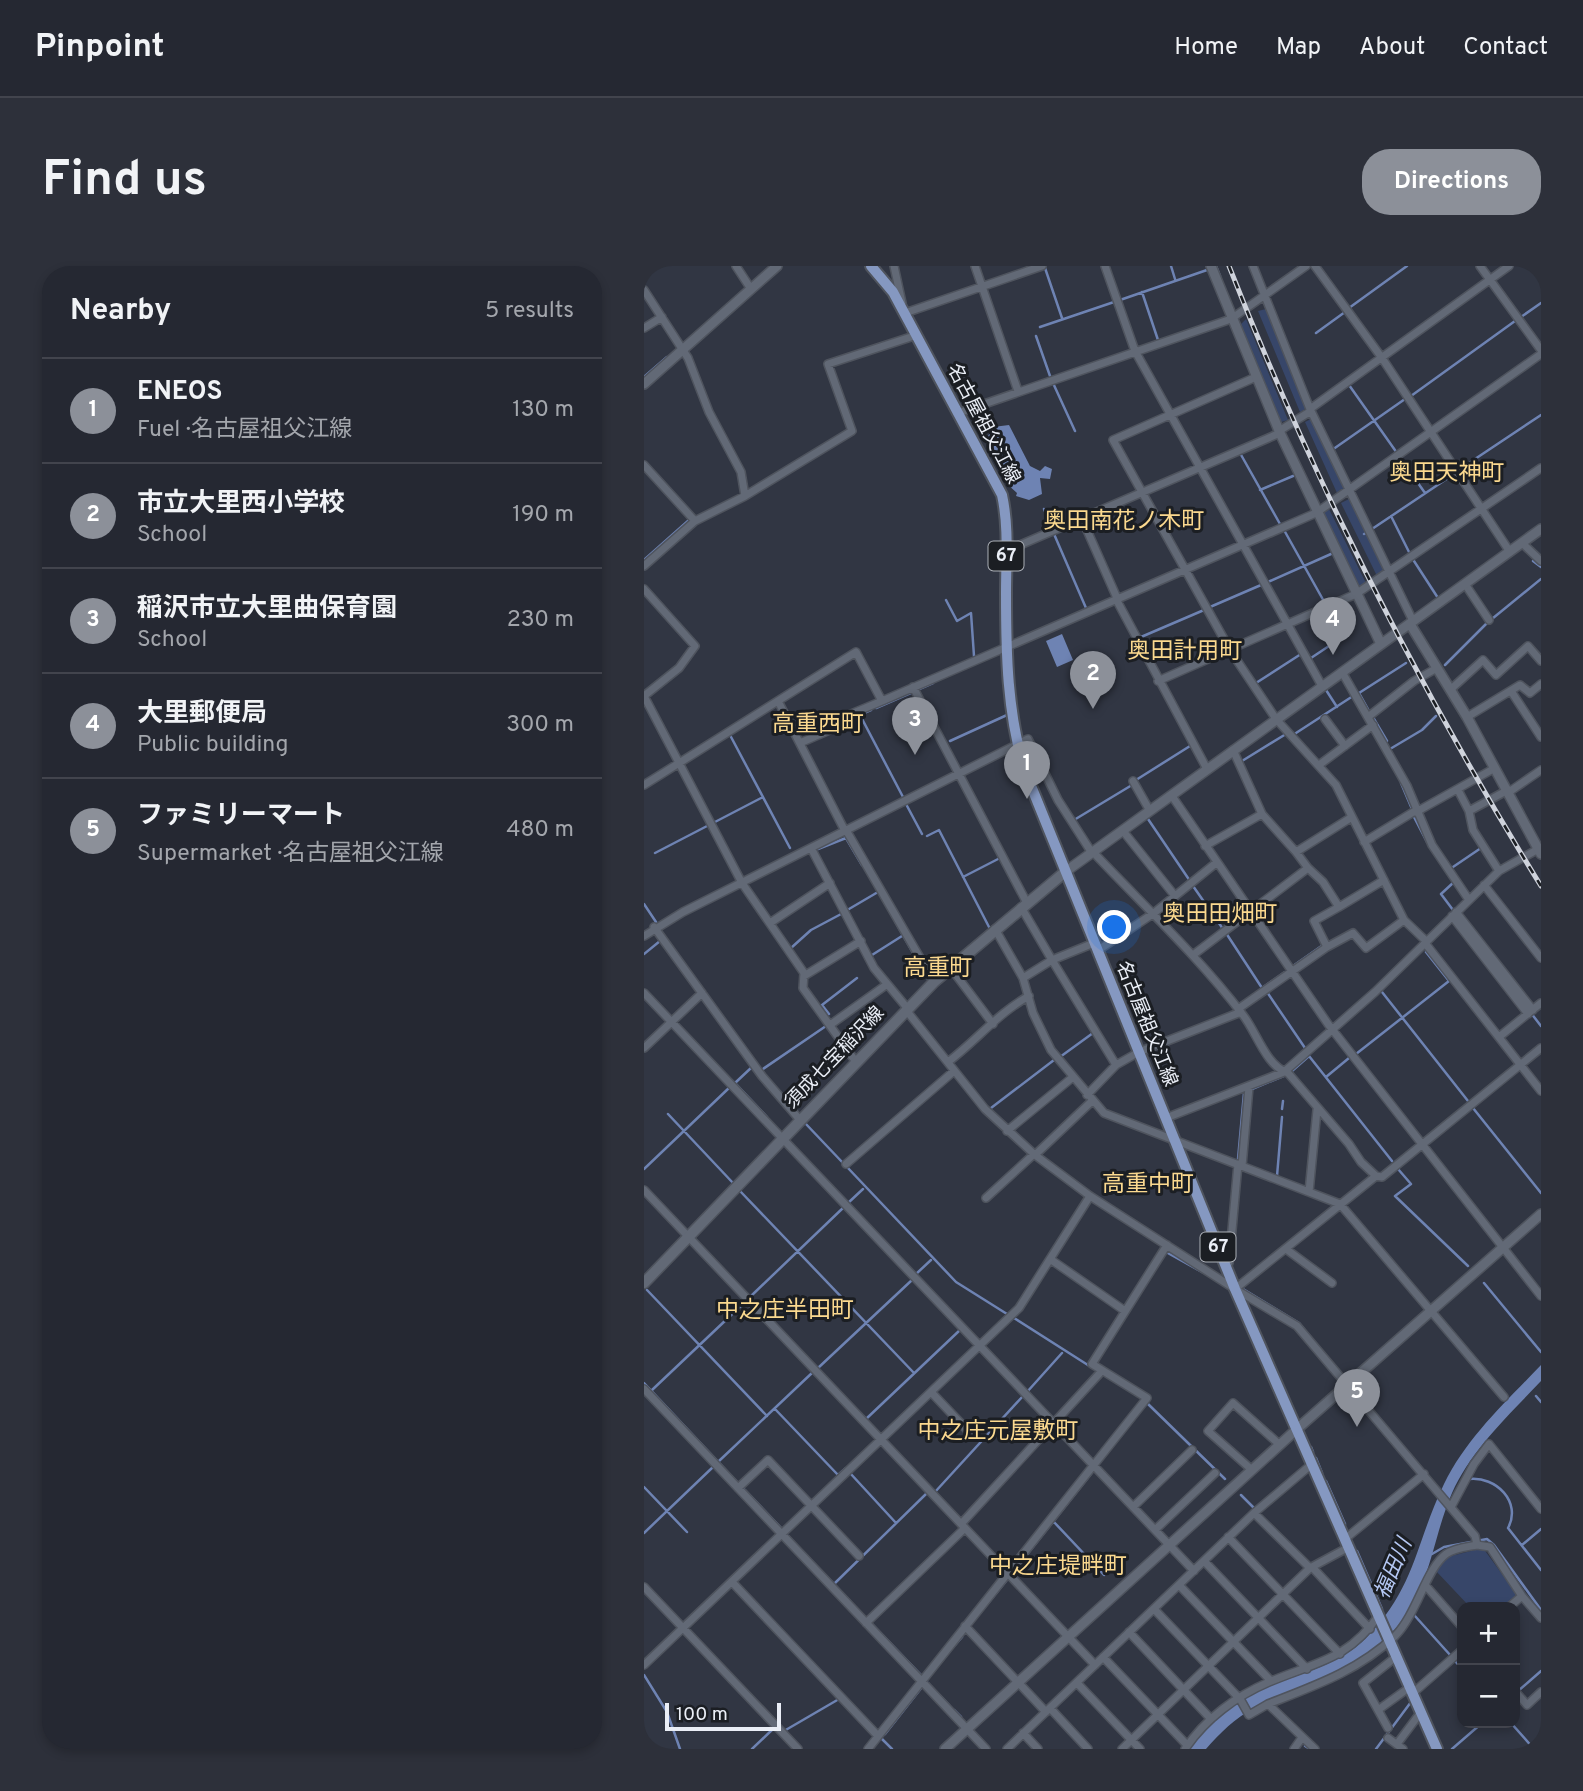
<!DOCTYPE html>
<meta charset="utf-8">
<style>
:root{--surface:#252832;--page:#2d303a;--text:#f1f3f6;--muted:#a3a6ac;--line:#42444d;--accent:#8c9099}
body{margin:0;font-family:Overpass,"Noto Sans JP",sans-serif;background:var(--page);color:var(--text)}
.controls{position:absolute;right:21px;bottom:21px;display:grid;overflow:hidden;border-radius:14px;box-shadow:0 4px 10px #0003}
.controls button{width:63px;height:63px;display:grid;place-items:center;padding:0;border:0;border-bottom:2px solid var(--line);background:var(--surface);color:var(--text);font:35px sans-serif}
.scale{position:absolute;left:21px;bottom:18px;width:116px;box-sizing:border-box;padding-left:7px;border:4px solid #eaeef6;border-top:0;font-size:19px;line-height:24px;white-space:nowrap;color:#eaeef6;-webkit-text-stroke:5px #1b1e23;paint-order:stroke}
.you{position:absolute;left:471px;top:662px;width:24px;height:24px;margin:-18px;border:5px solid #fff;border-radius:50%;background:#1a73e8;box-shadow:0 0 0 10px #1a73e833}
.badge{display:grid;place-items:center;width:46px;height:46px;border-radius:50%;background:var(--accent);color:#fff;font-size:23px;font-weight:700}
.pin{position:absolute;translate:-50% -58px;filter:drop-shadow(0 2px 4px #0008)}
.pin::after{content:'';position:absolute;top:37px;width:24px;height:21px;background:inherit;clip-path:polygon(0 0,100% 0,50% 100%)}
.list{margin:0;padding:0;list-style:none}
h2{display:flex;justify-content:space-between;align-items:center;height:91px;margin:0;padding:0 28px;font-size:30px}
h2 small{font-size:23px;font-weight:400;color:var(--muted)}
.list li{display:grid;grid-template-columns:46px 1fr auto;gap:21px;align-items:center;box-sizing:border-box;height:105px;padding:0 28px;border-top:2px solid var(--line)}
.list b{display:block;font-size:26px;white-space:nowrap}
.list p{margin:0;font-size:23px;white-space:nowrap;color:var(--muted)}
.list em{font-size:23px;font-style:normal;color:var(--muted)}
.map{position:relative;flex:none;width:897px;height:1483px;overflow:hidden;border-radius:28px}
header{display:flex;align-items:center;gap:42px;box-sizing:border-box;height:98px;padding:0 35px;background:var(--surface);border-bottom:2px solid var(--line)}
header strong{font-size:33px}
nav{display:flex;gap:38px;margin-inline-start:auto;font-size:24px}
.intro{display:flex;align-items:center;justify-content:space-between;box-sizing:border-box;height:168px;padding:0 42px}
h1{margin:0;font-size:49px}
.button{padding:18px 32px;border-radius:28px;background:var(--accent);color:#fff;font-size:24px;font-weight:700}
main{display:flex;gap:42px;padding:0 42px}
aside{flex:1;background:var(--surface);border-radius:28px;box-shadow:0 4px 10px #0003}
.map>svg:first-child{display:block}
.green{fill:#374669}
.water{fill:#6e83b3}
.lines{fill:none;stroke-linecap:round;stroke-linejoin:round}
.stream{stroke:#6e83b3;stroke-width:2.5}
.minor-casing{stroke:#4f545e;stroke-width:10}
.tertiary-casing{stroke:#4f545e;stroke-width:12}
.secondary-casing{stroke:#4f545e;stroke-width:13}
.primary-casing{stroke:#4f545e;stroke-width:14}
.minor{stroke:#626976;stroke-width:7}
.tertiary{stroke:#626976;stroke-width:9}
.secondary{stroke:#626976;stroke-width:10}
.primary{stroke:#8598c1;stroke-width:10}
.rail-casing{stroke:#cfd3dc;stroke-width:5}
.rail{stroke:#1b1e23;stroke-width:2.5;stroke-dasharray:8;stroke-linecap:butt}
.labels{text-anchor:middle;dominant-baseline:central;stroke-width:6;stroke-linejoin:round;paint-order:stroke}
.shield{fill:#1b1e23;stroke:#acb0b7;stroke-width:2}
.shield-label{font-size:18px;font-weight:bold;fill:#eaeef6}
.street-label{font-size:19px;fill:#eaeef6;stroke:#1b1e23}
.water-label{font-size:21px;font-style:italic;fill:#b6c9f4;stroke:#1b1e23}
.quarter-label{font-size:23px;fill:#fbd98f;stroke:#1b1e23}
</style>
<header>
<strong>Pinpoint</strong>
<nav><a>Home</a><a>Map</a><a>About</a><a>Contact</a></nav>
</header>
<div class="intro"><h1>Find us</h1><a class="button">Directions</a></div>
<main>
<aside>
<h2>Nearby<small>5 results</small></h2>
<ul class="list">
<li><span class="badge">1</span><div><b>ENEOS</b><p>Fuel · 名古屋祖父江線</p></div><em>130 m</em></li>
<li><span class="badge">2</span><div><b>市立大里西小学校</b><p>School</p></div><em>190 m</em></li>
<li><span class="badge">3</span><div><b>稲沢市立大里曲保育園</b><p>School</p></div><em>230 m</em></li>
<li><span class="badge">4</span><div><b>大里郵便局</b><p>Public building</p></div><em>300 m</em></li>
<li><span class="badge">5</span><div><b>ファミリーマート</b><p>Supermarket · 名古屋祖父江線</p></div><em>480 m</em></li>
</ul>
</aside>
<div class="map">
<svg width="897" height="1483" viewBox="0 0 897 1483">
<rect width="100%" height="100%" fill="#313643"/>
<path class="green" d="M622 43 663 142 656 146 614 45Z
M602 53 644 154 637 156 596 59Z
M667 153 701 223 693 227 661 156Z
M705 233 740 305 733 310 697 237Z
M685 243 722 317 715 321 678 247Z
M839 1282 874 1330 862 1341H826L792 1305 803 1291Z"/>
<path class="water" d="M365 159 386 200 396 205 401 200 408 203 406 213 396 212 398 228 385 234 372 230 373 227 363 218 343 172 349 161Z
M418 368 429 394 413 401 402 375Z
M897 1099V1115C865 1149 827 1184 808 1227 788 1273 787 1322 752 1362 709 1412 664 1413 610 1442 591 1452 576 1467 562 1483H544C563 1457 589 1436 618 1423 653 1408 694 1400 722 1372 772 1321 771 1278 800 1218 823 1171 862 1136 897 1099Z"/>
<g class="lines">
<path class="stream" d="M527 0 531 13
M572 0 576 10
M401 2 418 52
M498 26 514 74
M476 34 563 4
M705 42 763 0
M877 51 897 37
M396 61 470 36
M672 67 701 46
M392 70 406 110
M0 111 23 91
M409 117 431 165
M705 119 753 187
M767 130 871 55
M688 184 761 133
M596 187 636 258
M757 193 781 227
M816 203 897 149
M616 224 649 210
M400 243 408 262
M747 250 767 290
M728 263 810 208
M640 264 682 339
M410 268 442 342
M720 268 722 267
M0 294 45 254
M770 295 794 332
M889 295 897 301
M624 316 687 288
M302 334 313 355 327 347 330 390
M566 341 617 319
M497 371 560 344
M667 392 700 370 686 346
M801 399 843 357 897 313
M612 417 657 388
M273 424 289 417
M682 424 693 441
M232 442 269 426
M725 445 715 427 762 397
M216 449 259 531
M730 453 743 475
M201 455 227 444
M652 467 709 430
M86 469 146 582
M306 475 363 449
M746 483 778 464 792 450
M598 495 642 468
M492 514 546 480
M757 517 768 543
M262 538 278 568
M770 551 783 576
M504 553 546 615
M430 554 488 519
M69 557 119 531
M283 570 295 564 345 661
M174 583 202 572 218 599
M11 587 65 559
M806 603 837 582
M319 611 356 592
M549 620 579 663
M0 638 12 656
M205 643 234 626
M809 644 797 628 810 616
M252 657 285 715
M582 667 618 722 641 706
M147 682 167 664 199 647
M0 688 16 675
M228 689 258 670
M649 700 679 679
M738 726 824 835
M621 728 623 726 661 782
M887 747 897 760
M185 748 178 739 213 712
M712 788 805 715 782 686
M416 791 449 767
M108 801 91 817 123 851
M116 805 182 760
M648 805 665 790 748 895
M682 811 705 792
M608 823 642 809
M347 842 410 794
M829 842 897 927
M638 843 639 835
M24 848 89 917
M161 857 199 897
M594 893 600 827
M203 901 312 1016 363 1048
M0 903 86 821
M754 903 767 918 751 930 824 1000
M633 910 638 851
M96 925 270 1107
M204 937 219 923
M522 986 558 1006
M272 1008 287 994
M840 1017 897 1086
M599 1023 655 1057 668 1073
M3 1024 123 1150
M106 1031 200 941
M370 1052 447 1101
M174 1102 268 1014
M0 1117 94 1217
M8 1124 102 1035
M383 1126 418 1087
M892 1130 897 1136
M503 1137 581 1213
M131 1143 194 1209 202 1202
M219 1150 222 1153 316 1064
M667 1181 669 1186
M672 1192 678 1207
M75 1195 169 1106
M206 1207 252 1257
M825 1213C852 1210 878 1236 864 1262L897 1304
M682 1215 701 1258
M0 1221 43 1266
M98 1221 138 1263
M291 1226 379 1130
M597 1229 610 1242
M409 1255 460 1309
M0 1267 69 1201
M142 1268 206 1335
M878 1279 897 1263
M713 1285 738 1343
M788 1288 800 1281 843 1273 850 1279 897 1344
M369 1306 450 1204
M190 1318 283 1227
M336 1347 362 1315
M771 1350 807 1390
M227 1357 277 1409
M311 1379 318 1371
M811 1395 818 1403
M297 1396 308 1382
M0 1409 23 1446 36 1483
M282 1415 305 1439
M874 1425 897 1405
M310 1444 317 1451
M867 1457 890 1483
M140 1465 195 1433
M241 1468 278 1421
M237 1472 248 1483
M661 1480 666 1483
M108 1483 130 1462
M732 1483 767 1436
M808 1483 838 1457"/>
<defs>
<path id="minor" d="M92 0 107 23
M250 0 258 37
M331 0 374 125
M461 0 491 85 678 420
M609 0 666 143 769 355
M671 0 738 92 866 286
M836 0 897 84
M0 24 44 92 65 146 97 206 101 230 51 255 0 300
M261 47 398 0
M0 62 18 51
M612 111 469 174 586 384 632 453 692 519 760 654 782 675
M666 143 865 0
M314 147 587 53 662 0
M635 165 667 145
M0 199 51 255
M101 230 208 165 184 98 273 69
M438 253 473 332
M878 277 897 295
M362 285 636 167
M821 318 845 354
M0 323 51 380 35 402 0 430
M472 333 563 503
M698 406 763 520 788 579 825 634
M514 415 712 328 897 202
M269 421 383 637
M806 424 839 394 852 409 884 380 897 395
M867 425 897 471
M0 430 98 617 160 707 159 722 212 796
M134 435 201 565
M724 451 770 415 793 402
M823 451 876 419 886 427 897 418
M681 453 701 480
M156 477 197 459 195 453 238 435
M589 484 618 548 652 586 708 551
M675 499 729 459
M489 515 506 545
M0 519 212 386 238 435 672 247 897 88
M814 524 825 545 829 564 855 605
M865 526 897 504
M528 530 684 758 897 1030
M825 545 864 524
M772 546 851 502
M202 564 290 716
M479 565 531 630
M720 576 771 545
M561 580 618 548
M167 582 230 702 264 743
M449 586C500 640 554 690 599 749 613 767 622 800 644 807L705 878 717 896 732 910
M664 602 679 616 695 641 740 614
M840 619 897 692
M377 641 408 694 450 677
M812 646 889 744
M808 650 884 748
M126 657 186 617
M10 661 118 810 156 854
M351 663 379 712 389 747 407 784 460 847 696 938 860 1131
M0 670 39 646 384 473 414 534 448 587
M781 677 897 825
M683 681 709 667 722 682 760 654
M453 685 510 647 572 597
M549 689 664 602 652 586
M306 701 349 758
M160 710 217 675
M379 712 408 694 472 799
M0 727 550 1305
M594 743 683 681 670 655 695 641
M262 744 341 843 391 889 446 930 591 1023 653 1060 831 1270 833 1279 846 1281 878 1330 897 1352
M186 759 242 719
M855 771 897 737
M0 782 58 727
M304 796C332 775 354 747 385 730
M443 829 472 799 495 786 597 746
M522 852 640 806 731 726 855 605 896 582
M363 865 429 811
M391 889 448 835
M202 898 310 805
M598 900 605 821
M0 924 451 1399
M665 926 673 844
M342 932 390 888
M642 983 688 1017
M406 993 481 1045
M581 999 585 997 594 898
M591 1023 732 910 738 911 897 782
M0 1123 342 1483
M287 1126 327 1168
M608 1204 564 1165 589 1137 636 1179
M94 1222 124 1194 215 1290
M489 1241 548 1184
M807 1241 830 1198 845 1178 897 1243
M610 1247 666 1302
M317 1258 455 1108
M511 1264 571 1207
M584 1271 696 1388
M701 1273 780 1208
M560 1295 663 1403
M668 1301 726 1363
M88 1316 234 1470
M535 1319 627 1415
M782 1320 818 1361
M0 1321 154 1483
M865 1341 878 1330
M510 1343 594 1431
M222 1357 321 1262
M321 1360 402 1446
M485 1366 567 1453
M459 1391 543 1479
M0 1399 375 1042 446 930
M433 1417 496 1483
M871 1425 883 1439 897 1426
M769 1427 818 1384
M595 1431 605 1449 624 1438 671 1483
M624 1438C670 1420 714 1405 751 1370 773 1348 782 1303 802 1288 810 1282 823 1281 833 1279
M406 1442 444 1483
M734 1444 766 1421
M744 1462 719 1417 753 1390
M379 1467 394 1483
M744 1472 759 1483
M753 1478 777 1446
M224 1483 503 1132 448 1098 523 979
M363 1483 610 1247 668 1198
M478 1483 666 1302 705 1281
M541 1483C561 1453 592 1430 625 1416 672 1396 704 1394 735 1349
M650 1483 657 1473"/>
<path id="tertiary" d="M567 0 636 167 737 378
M0 118 133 0
M766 358 823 451 897 588
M421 606 897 263
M301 1483 653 1163 897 948"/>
<path id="secondary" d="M0 1017 290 716 421 606"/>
<path id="primary" d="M227 0 249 26 358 229C365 261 362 294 362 327 362 387 363 447 381 505L591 1023 793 1483"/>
</defs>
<use href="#minor" class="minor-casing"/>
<use href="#tertiary" class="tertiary-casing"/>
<use href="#secondary" class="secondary-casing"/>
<use href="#primary" class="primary-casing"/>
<use href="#minor" class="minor"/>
<use href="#tertiary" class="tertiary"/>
<use href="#secondary" class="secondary"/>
<use href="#primary" class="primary"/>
<defs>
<path id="rail" d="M585 0C670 217 775 422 897 620"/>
</defs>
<use href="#rail" class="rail-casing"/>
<use href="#rail" class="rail"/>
</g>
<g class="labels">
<g class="shield">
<rect x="344.5" y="275.5" width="35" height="29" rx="5"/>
<rect x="556.5" y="966.5" width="35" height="29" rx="5"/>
</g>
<g class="shield-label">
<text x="362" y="290">67</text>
<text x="574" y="981">67</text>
</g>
<g class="street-label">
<text transform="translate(339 158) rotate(62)">名古屋祖父江線</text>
<text transform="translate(502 758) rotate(68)">名古屋祖父江線</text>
<text transform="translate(191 792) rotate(-46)">須成七宝稲沢線</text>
</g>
<g class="water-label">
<text transform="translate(750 1303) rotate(-67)">福田川</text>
</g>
<g class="quarter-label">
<text x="803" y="208">奥田天神町</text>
<text x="480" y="256">奥田南花ノ木町</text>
<text x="541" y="386">奥田計用町</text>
<text x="174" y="459">高重西町</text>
<text x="576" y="649">奥田田畑町</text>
<text x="294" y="703">高重町</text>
<text x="504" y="919">高重中町</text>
<text x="141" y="1045">中之庄半田町</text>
<text x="354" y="1166">中之庄元屋敷町</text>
<text x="414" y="1301">中之庄堤畔町</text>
</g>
</g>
</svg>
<div class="controls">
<button>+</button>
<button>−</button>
</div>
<div class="scale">100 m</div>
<div class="you"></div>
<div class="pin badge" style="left:383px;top:533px">1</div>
<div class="pin badge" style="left:449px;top:443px">2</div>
<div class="pin badge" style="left:271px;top:489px">3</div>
<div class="pin badge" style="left:689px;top:389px">4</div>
<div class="pin badge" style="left:713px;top:1161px">5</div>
</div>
</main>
